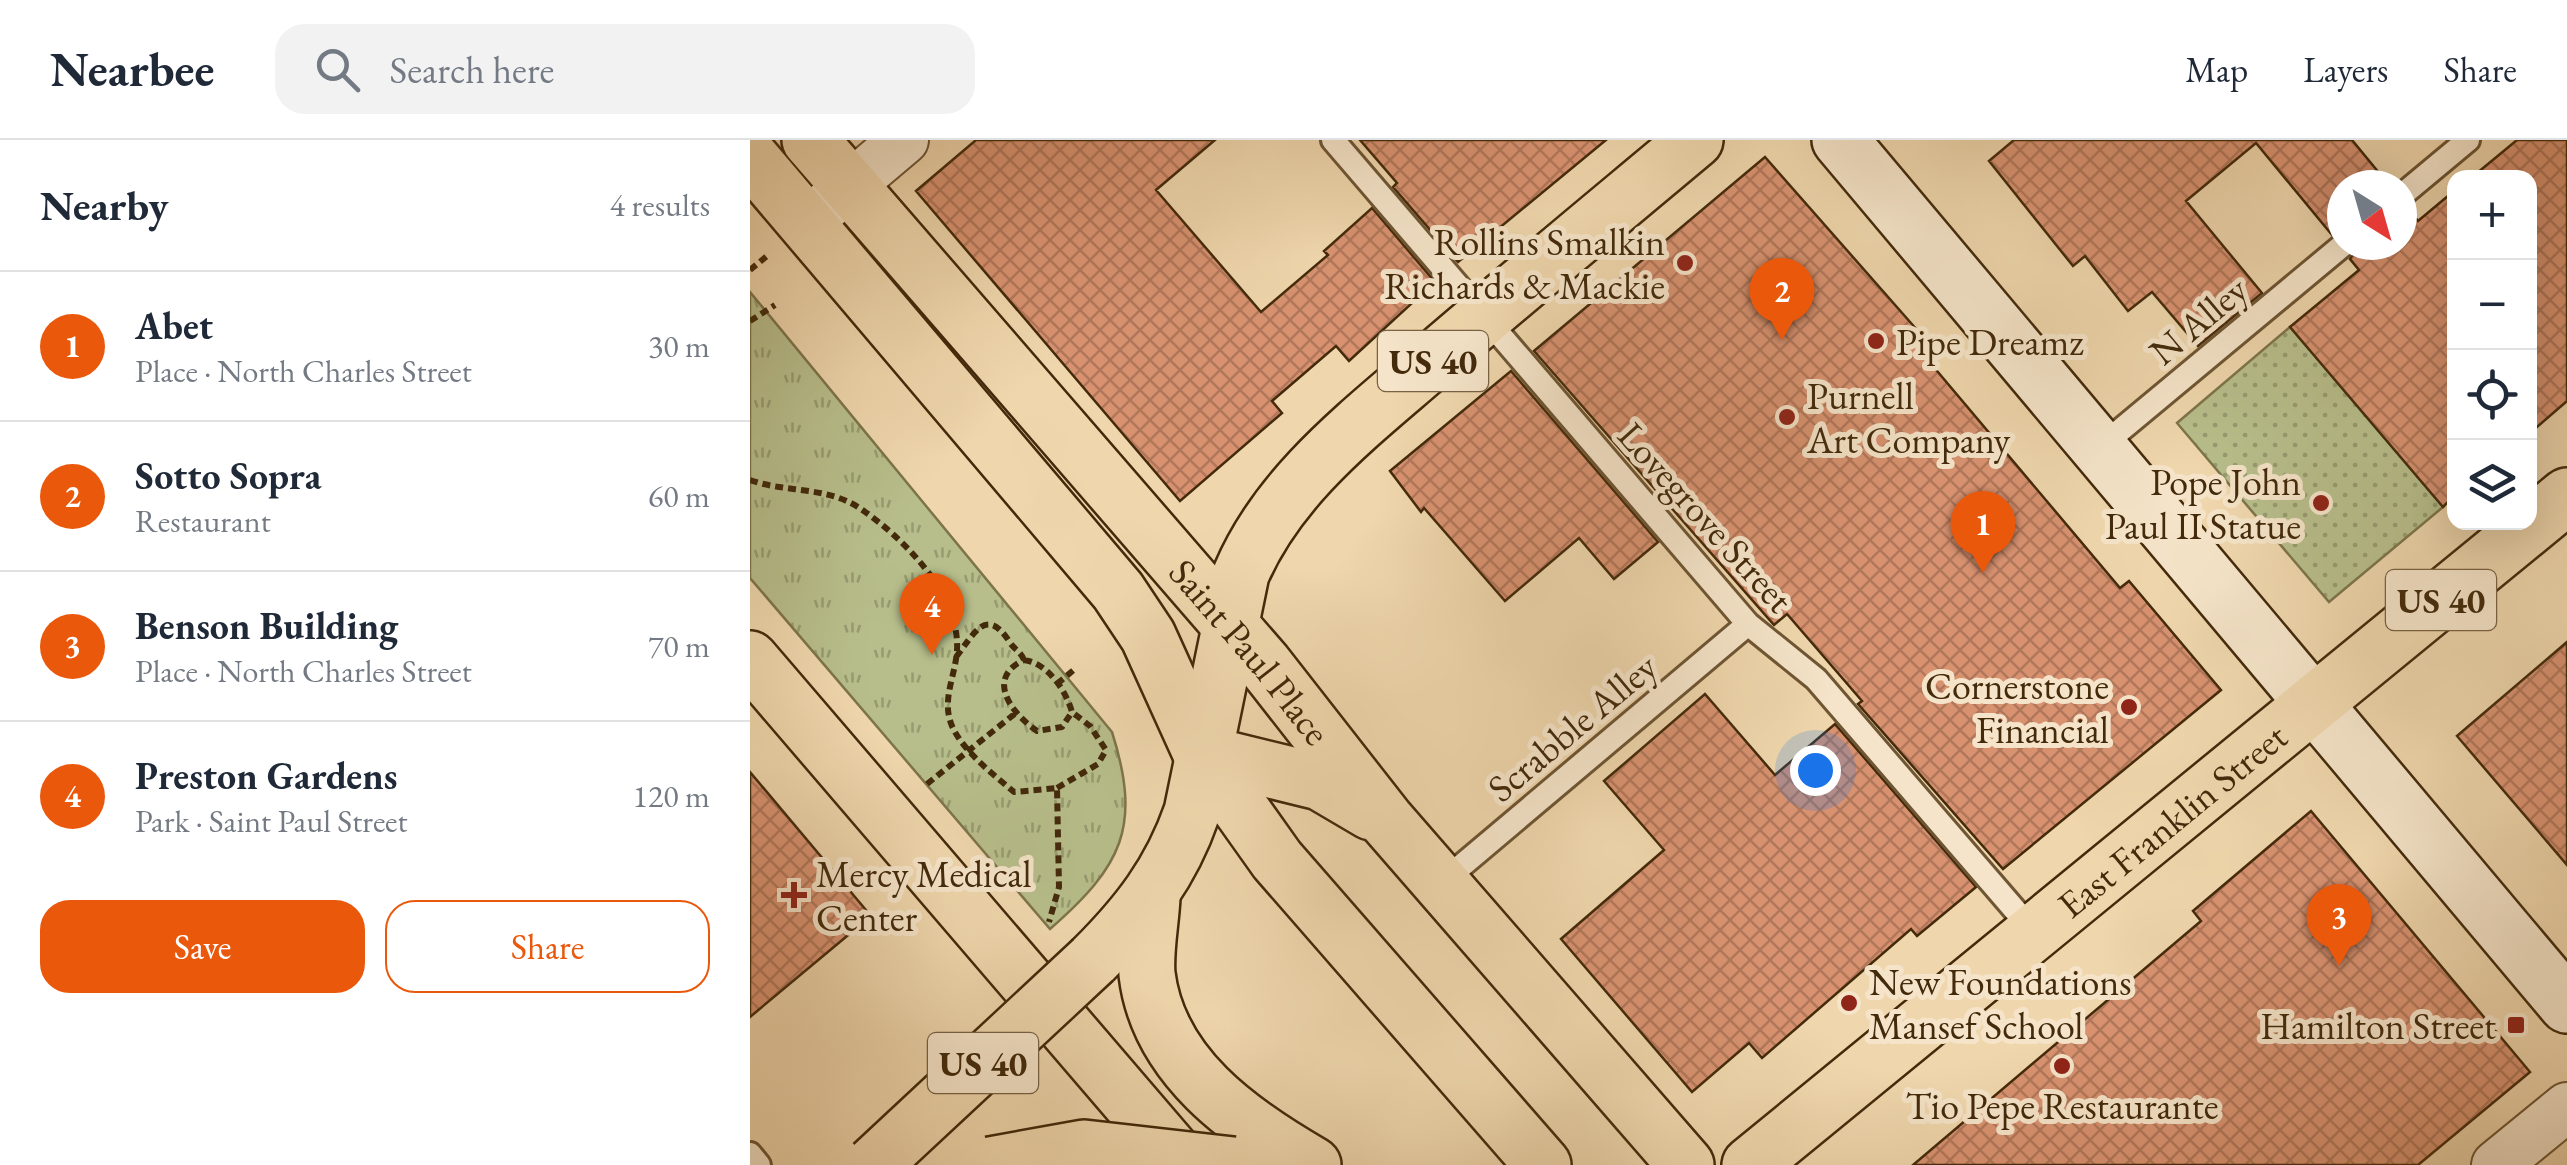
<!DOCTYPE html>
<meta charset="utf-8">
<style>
:root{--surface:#fff;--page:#f2f2f3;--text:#1f2937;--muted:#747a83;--line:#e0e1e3;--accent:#ea580c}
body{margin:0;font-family:"EB Garamond",serif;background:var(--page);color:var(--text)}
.controls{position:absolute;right:30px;top:30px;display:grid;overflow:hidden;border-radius:20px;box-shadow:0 10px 40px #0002}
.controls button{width:90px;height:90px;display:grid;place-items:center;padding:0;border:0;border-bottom:2px solid var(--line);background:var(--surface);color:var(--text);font:50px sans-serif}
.compass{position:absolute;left:1577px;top:30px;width:90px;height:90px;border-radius:50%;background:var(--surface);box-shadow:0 10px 40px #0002;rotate:143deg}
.you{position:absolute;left:1065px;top:630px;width:35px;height:35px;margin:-25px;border:8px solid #fff;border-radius:50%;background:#1a73e8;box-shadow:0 0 0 15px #1a73e833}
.badge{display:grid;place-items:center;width:65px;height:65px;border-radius:50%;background:var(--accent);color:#fff;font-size:32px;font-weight:700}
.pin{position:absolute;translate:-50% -82px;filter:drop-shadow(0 2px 5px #0008)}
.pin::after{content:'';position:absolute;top:52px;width:35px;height:30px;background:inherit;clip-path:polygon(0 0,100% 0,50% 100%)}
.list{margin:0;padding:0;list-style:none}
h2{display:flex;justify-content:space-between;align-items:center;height:130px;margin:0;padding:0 40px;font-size:42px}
h2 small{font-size:32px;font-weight:400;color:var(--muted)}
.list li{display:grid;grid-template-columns:65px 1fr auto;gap:30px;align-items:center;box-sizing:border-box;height:150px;padding:0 40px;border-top:2px solid var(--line)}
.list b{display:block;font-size:38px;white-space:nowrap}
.list p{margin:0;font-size:32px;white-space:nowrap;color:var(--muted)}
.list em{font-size:32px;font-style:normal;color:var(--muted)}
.actions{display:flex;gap:20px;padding:30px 40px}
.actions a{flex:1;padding:22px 0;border:2px solid var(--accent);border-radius:30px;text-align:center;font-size:35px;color:var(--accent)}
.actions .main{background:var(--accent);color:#fff}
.icon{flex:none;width:55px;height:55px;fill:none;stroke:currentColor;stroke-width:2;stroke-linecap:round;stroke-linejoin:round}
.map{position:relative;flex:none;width:1817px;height:1025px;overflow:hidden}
header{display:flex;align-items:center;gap:60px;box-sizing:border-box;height:140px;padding:0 50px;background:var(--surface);border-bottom:2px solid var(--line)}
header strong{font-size:48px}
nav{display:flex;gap:55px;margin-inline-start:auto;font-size:35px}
.search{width:700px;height:90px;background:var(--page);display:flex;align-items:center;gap:25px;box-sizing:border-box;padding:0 35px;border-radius:30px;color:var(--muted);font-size:38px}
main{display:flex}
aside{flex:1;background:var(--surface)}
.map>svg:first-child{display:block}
.park{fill:url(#park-tufts);stroke:#7d744b;stroke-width:2.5}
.garden{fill:url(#garden-dots);stroke:#7d744b;stroke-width:2.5}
.building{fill:url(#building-cross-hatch);stroke:#432a0b;stroke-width:2.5}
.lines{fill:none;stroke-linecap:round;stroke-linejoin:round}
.service-casing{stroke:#6e5533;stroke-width:28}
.minor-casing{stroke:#6e5533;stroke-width:52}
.secondary-casing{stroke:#432a0b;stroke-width:60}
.primary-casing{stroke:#432a0b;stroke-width:60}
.path{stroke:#432a0b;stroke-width:6;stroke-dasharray:8 5;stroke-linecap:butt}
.service{stroke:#f5e4c9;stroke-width:22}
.minor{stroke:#f5e4c9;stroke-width:48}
.secondary{stroke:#f5e4c9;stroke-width:55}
.primary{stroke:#efd6ac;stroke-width:55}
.primary-bridge-casing{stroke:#432a0b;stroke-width:60;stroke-linecap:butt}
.primary-bridge{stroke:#efd6ac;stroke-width:55}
.poi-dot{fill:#8f2418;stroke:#f5e4c9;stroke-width:4}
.labels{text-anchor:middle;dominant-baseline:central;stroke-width:10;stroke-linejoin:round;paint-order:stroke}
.shield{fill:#f5e4c9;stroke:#786244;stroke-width:2.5}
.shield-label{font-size:35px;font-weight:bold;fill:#432a0b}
.poi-label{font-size:38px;fill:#432a0b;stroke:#f5e4c9;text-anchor:end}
.street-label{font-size:38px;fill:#432a0b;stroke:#f5e4c9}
</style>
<header>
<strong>Nearbee</strong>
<div class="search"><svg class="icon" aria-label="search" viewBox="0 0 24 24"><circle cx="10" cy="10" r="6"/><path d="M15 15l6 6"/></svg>Search here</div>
<nav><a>Map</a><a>Layers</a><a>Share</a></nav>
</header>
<main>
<aside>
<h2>Nearby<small>4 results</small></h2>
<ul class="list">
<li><span class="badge">1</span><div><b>Abet</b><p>Place · North Charles Street</p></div><em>30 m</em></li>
<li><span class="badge">2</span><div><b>Sotto Sopra</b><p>Restaurant</p></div><em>60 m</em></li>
<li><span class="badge">3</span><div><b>Benson Building</b><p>Place · North Charles Street</p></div><em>70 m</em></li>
<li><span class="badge">4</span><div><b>Preston Gardens</b><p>Park · Saint Paul Street</p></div><em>120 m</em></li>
</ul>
<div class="actions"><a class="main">Save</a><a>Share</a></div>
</aside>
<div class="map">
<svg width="1817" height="1025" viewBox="0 0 1817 1025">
<defs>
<pattern id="park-tufts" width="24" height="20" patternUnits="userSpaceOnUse" patternTransform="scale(2.5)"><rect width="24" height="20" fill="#b7be8b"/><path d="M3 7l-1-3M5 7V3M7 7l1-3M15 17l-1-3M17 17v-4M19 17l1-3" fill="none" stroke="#969b70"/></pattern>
<pattern id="garden-dots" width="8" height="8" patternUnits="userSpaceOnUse" patternTransform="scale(2.5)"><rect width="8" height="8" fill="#b7be8b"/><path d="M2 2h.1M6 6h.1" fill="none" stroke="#969b70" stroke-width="1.8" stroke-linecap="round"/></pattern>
<pattern id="building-cross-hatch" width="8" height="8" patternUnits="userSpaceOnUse" patternTransform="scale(2.5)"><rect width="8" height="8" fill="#d89270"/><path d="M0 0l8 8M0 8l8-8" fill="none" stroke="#b1775a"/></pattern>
</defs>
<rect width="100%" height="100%" fill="#efd6ac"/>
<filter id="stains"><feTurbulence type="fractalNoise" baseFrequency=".002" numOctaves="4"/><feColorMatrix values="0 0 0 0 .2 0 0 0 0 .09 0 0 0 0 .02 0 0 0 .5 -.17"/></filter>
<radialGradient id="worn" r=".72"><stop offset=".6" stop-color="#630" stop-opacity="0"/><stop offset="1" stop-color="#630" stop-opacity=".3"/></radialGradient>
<path class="park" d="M0 152 362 592C392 687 372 726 300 789L0 438Z"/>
<path class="garden" d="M1540 187 1693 367 1579 462 1427 283Z"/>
<path class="building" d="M226 0H465L406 50 511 172 578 115 574 111 622 68 685 142 599 221 586 206 522 261 532 273 430 361 166 51Z
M610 0H856L708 122 643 47 647 43Z
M1264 0H1602L1639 45H1592V90L1582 95 1506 3 1436 61 1512 153 1448 206 1402 152 1378 171 1335 116 1323 126 1239 21Z
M1767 0H1817V261L1780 293V38H1721Z
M1015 17 1175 199 1166 206 1370 448 1379 441 1471 550 1253 729 1108 564 1112 561 1037 474 1024 485 784 211Z
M1704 51V356L1693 367 1540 187 1609 130 1600 119 1608 105H1652V70L1658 68 1668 81Z
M761 231 908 402 864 439 829 398 755 461 674 368 671 372 640 331Z
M1817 502V725L1707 596Z
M955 554 1025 635 1085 584 1226 747 1167 796 1161 789 1012 918 999 903 942 952 811 799 914 710 854 641Z
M0 632 121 776 0 877Z
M1561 671 1780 932 1668 1025H1163L1451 781 1443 771Z"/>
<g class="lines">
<defs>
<path id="service" d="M583 0 998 484 1066 539 1284 792
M1652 55 1718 0
M1349 308 1593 105
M691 743 998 484
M0 1014 9 1025"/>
<path id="minor" d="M56 83 154 0
M1746 1025 1817 967"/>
<path id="secondary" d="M1090 0 1817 865"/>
<g id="primary">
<path id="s1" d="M60 0 514 524 636 680 936 1025"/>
<path d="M0 17 368 451 398 496 451 613 527 720 793 1025"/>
<path d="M0 519 434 1025"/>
<path d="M451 613 570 642 621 672"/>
<path d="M402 757C401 781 395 810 397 834 408 926 490 983 563 1025"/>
<path d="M343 820C388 775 421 733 442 672L491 434C530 342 615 280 688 216 773 143 859 72 945 0"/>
<path id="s2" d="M1000 1025 1817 356"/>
</g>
</defs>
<use href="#service" class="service-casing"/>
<use href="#minor" class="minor-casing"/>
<use href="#secondary" class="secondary-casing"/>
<use href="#primary" class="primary-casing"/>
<path class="path" d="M0 130 17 116
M0 181 25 165
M0 340C36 353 78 346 111 369 152 397 205 450 207 502 209 533 187 561 205 592 218 615 244 635 264 652L307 648 309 747 299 782
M206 517C224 494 236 466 259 501 264 510 270 510 274 520
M274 520C298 523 316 551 322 572L312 587 287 591C261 573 235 538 274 520Z
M307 544 326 528
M177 644 267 572
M307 648 348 624 356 610 340 586 322 572"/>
<use href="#service" class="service"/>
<use href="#minor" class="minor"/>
<use href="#secondary" class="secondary"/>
<use href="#primary" class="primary"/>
<defs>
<path id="primary-bridge" d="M123 1025 343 820
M240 1025 334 1008 483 1025"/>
</defs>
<use href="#primary-bridge" class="primary-bridge-casing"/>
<use href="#primary-bridge" class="primary-bridge"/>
</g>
<g class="poi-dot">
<circle cx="935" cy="123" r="10"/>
<circle cx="1126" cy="201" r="10"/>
<circle cx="1037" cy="277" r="10"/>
<circle cx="1571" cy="363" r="10"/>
<circle cx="1379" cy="567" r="10"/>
<path d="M39 740h10v10h10v10h-10v10h-10v-10h-10v-10h10z"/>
<circle cx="1099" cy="863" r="10"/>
<rect x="1756" y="875" width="20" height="20" rx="5"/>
<circle cx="1312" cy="926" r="10"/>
</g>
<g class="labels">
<g class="shield">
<rect x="628" y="191" width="110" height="60" rx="8"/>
<rect x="1636" y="430" width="110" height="60" rx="8"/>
<rect x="178" y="893" width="110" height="60" rx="8"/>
</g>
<g class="shield-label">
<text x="683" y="221">US 40</text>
<text x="1691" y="460">US 40</text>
<text x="233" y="923">US 40</text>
</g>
<g class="poi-label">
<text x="915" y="101">Rollins Smalkin<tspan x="915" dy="44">Richards &amp; Mackie</tspan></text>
<text x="1146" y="201" text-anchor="start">Pipe Dreamz</text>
<text x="1057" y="255" text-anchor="start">Purnell<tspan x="1057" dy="44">Art Company</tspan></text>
<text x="1551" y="341">Pope John<tspan x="1551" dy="44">Paul II Statue</tspan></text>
<text x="1359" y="545">Cornerstone<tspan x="1359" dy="44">Financial</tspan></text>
<text x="66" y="733" text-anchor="start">Mercy Medical<tspan x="66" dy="44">Center</tspan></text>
<text x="1119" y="841" text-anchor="start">New Foundations<tspan x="1119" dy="44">Mansef School</tspan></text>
<text x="1746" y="885">Hamilton Street</text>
<text x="1312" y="965" text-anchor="middle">Tio Pepe Restaurante</text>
</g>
<g class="street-label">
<text transform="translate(1448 180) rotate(-40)">N Alley</text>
<text transform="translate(956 377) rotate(48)">Lovegrove Street</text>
<text stroke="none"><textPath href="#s1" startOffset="675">Saint Paul Place</textPath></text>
<text transform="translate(822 587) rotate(-40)">Scrabble Alley</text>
<text stroke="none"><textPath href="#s2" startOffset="545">East Franklin Street</textPath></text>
</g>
</g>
<rect width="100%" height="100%" filter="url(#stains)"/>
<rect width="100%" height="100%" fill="url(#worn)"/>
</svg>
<div class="controls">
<button>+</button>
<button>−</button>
<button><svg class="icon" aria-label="locate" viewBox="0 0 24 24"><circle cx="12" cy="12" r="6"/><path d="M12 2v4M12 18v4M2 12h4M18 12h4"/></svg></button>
<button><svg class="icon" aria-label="layers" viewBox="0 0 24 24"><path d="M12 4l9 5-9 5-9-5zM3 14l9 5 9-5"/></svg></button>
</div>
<svg class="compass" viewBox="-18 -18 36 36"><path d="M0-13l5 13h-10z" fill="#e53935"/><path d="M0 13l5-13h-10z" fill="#747a83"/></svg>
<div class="you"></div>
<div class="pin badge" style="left:1233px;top:433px">1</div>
<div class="pin badge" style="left:1032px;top:200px">2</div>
<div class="pin badge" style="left:1589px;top:826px">3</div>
<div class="pin badge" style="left:182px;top:515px">4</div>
</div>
</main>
